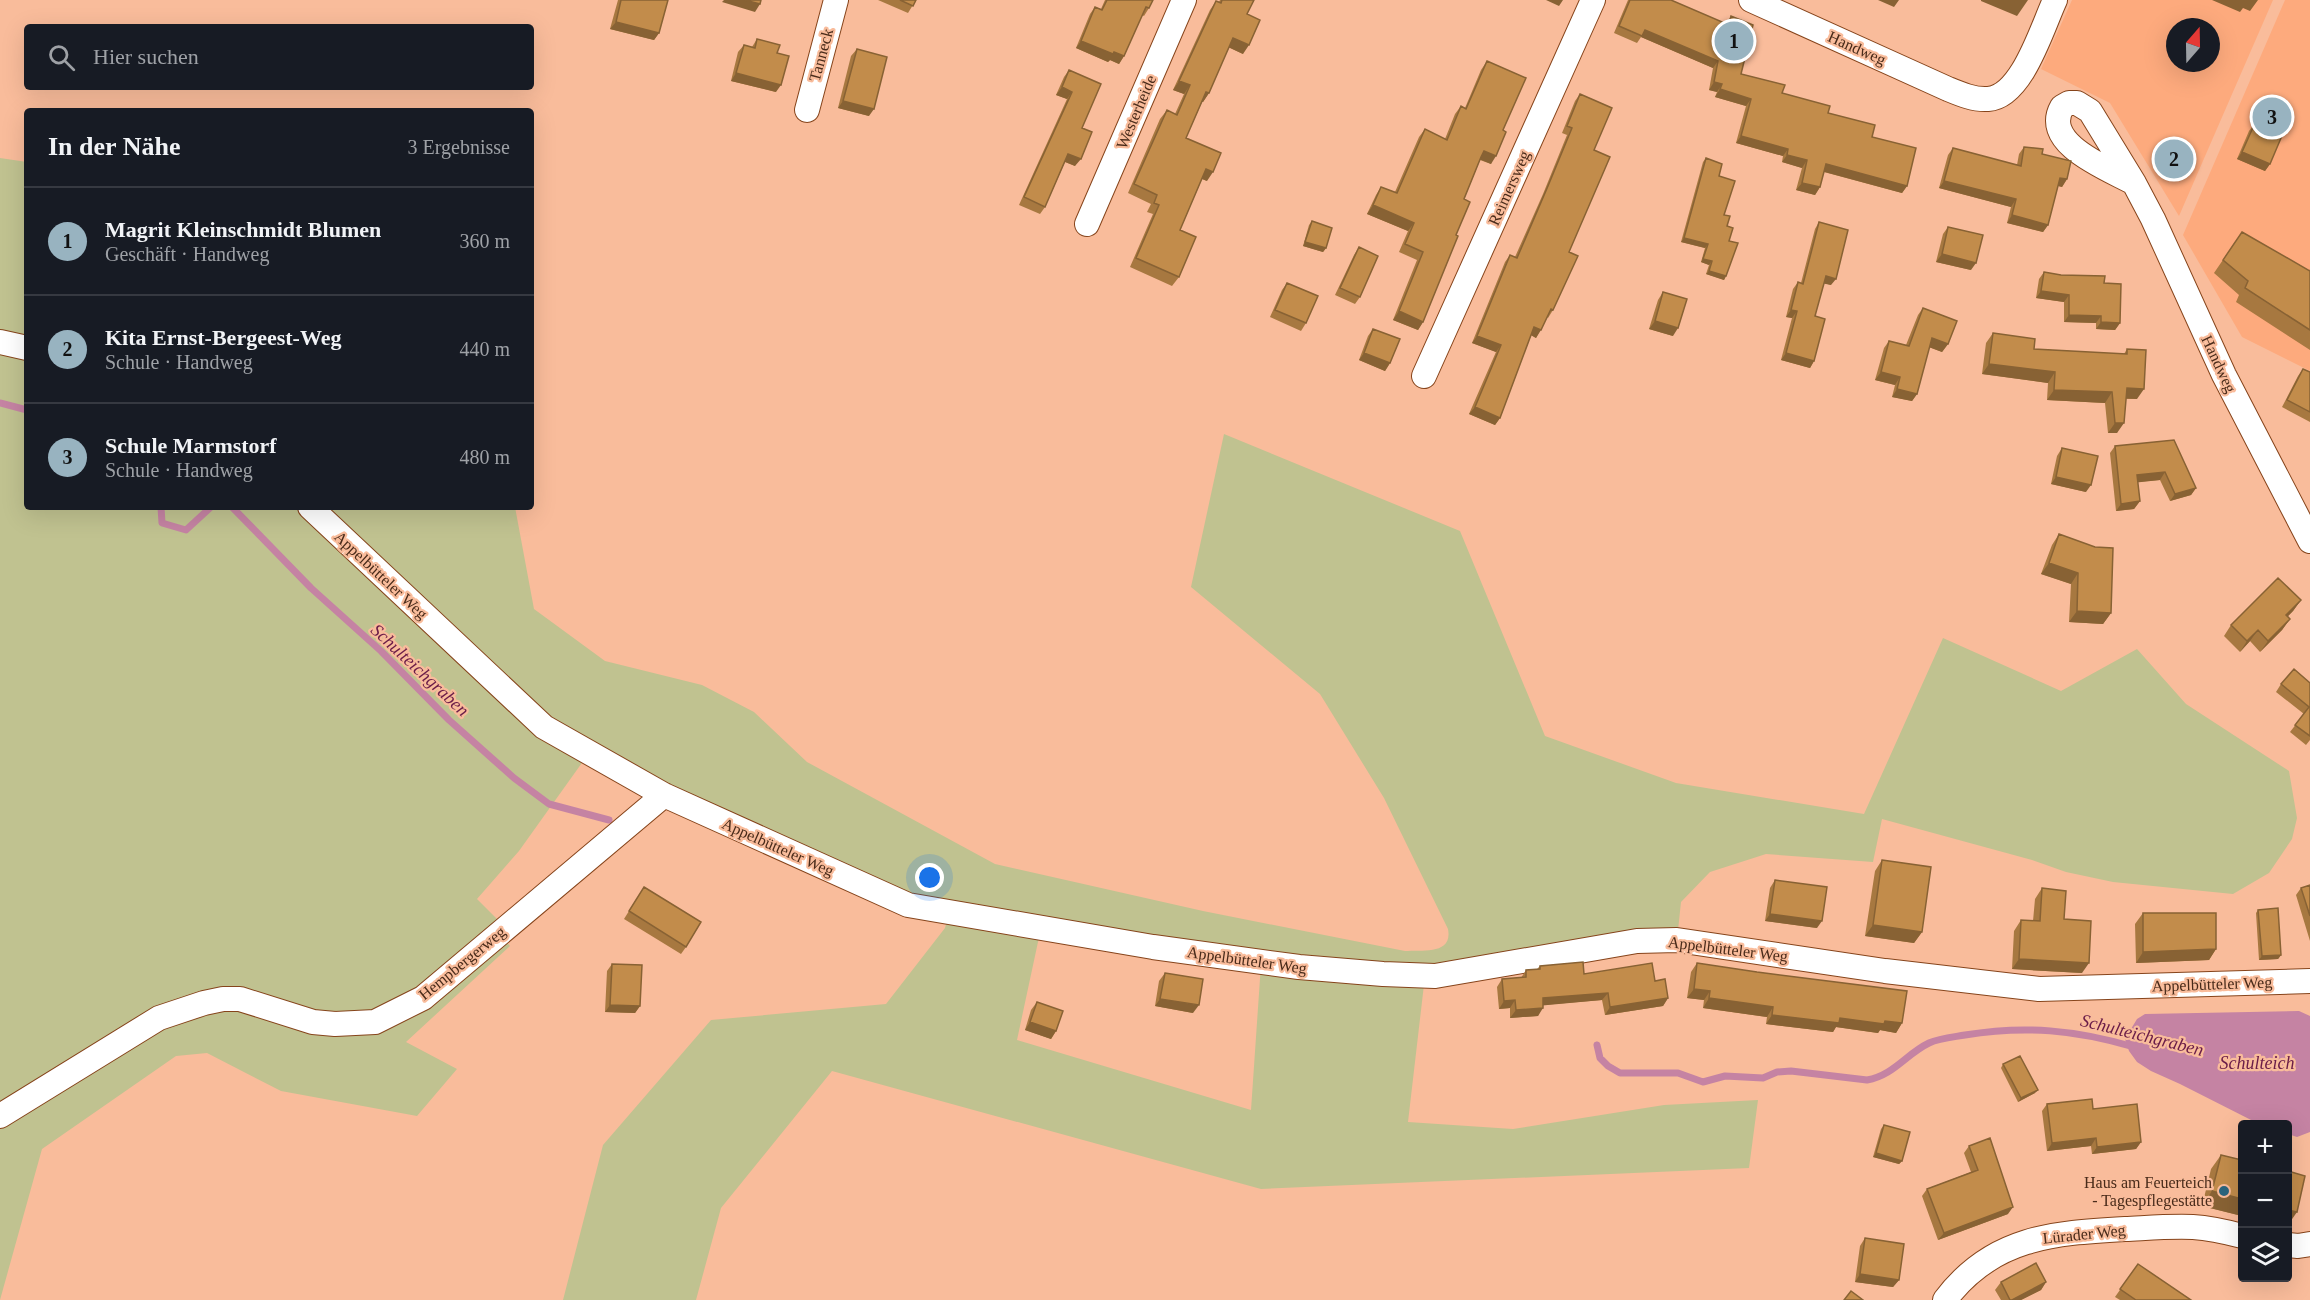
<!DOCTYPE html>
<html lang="de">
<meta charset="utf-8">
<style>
:root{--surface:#171b24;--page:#20242c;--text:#f1f3f6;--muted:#9ea1a6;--line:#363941;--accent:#98b3c0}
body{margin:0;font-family:Georgia,serif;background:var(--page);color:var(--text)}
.controls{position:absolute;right:18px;bottom:18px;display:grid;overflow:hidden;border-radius:6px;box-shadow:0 6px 24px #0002}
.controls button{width:54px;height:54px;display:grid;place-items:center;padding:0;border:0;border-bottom:2px solid var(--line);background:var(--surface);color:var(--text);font:30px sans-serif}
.compass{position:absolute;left:2166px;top:18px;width:54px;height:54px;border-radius:50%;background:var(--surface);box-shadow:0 6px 24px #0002;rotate:20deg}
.you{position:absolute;left:930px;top:878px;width:21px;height:21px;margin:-15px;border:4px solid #fff;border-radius:50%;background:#1a73e8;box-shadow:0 0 0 9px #1a73e833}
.badge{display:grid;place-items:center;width:39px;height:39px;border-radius:50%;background:var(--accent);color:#111;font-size:20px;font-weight:700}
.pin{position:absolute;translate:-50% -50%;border:3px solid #fff;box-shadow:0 2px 6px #0006}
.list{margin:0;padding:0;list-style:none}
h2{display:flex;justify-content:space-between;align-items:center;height:78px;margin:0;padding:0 24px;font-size:26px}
h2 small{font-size:20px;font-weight:400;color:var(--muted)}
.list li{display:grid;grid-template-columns:39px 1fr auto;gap:18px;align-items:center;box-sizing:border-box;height:108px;padding:0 24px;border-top:2px solid var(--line)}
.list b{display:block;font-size:22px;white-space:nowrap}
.list p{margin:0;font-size:20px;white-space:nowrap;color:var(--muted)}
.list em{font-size:20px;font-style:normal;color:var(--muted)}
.icon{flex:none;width:33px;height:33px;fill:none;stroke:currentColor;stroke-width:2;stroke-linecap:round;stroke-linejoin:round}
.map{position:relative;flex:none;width:2310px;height:1300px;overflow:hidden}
.search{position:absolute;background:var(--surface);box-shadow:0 6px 24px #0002;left:24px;top:24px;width:510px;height:66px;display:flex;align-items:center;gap:15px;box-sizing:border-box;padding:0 21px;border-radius:6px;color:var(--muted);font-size:22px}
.panel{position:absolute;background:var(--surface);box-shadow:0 6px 24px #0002;left:24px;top:108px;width:510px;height:402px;border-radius:6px}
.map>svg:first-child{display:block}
.built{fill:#fdaa7d;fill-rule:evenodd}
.green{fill:#c0c290;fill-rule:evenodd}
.water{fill:#c583a3}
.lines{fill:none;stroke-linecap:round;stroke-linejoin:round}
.stream{stroke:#c583a3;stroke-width:7}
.street-casing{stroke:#86441b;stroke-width:26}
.street{stroke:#fff;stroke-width:24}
.wall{fill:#a77840}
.shaded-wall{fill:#886234}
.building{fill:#c28c4b;stroke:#886234;stroke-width:1.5}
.poi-dot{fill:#2b657e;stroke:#f9bc9b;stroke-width:2}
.labels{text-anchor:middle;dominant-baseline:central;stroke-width:4.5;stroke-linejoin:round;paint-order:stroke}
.street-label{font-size:16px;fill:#492b1a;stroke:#f9bc9b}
.poi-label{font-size:16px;fill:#492b1a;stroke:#f9bc9b;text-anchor:end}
.water-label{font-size:18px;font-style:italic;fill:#6a1c48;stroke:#f9bc9b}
</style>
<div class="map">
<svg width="2310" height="1300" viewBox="0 0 2310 1300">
<rect width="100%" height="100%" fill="#f9bc9b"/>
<path class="built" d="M2072 0H2273L2179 216 2110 103 2041 69ZM2175 27H2211V63H2175Z
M2285 0H2310V371L2242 337 2183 235Z"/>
<path class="green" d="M0 158 27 162V507H515L534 609 605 661 702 685 754 712 807 762 995 864 1203 911 1405 951C1422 950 1453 955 1448 929L1384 798 1320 694 1191 587 1224 434 1460 531 1545 736 1676 783 1864 814 1943 638 2061 691 2137 649 2186 704 2289 771 2297 818 2292 839 2269 873 2233 894 2113 882 2066 872 2032 860 1882 819 1873 862 1766 854 1710 872 1681 902 1677 940 1425 976 1408 1122 1513 1129 1664 1105 1758 1100 1749 1168 1261 1189 832 1071 721 1208 696 1300H563L603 1145 711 1020 886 1004 945 928 949 913 589 753 519 851 477 899 506 928 500 934 510 946 406 1042 457 1069 417 1116 281 1091 207 1053 176 1056 42 1149 0 1300ZM1041 928 1261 964 1251 1110 1017 1040Z"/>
<path class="water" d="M2299 1011 2310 1016V1132L2297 1137 2288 1134V1124H2259L2180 1084 2151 1071 2137 1062 2129 1051 2125 1039 2137 1019 2145 1014Z"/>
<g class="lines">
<path class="stream" d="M0 403 27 410
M161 507 162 523 186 530 211 507
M232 507 311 588 381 651 449 720 514 778 549 804 609 820
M1597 1045 1600 1058 1608 1066 1620 1073H1678L1703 1082 1725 1076 1763 1078 1777 1072 1791 1071 1867 1080C1894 1075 1906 1054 1929 1043 1940 1038 1954 1037 1965 1035 2025 1025 2076 1030 2134 1047"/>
<defs>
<path id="street" d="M1751 0 1948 89C1960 94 1974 100 1988 99 2022 97 2042 28 2055 0
M807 110 836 0
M2134 183C2109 169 2041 144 2062 107L2069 103H2077L2090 111 2134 183 2153 219 2224 375 2310 541
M1087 224 1184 0
M0 342 27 348
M1424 376 1593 0
M310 507 544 727 664 795 908 905 1153 947 1299 967 1383 974 1435 976 1637 941 1677 940 1885 971 2039 989 2310 981
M0 1116 159 1018 204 1003 223 999H240L313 1022 335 1024 375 1022 423 998 664 795
M2288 1245 2298 1246 2310 1244
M1945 1300C1992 1237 2053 1233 2125 1229 2147 1228 2170 1226 2193 1227 2209 1228 2227 1232 2242 1236"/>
</defs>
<use href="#street" class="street-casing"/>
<use href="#street" class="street"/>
</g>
<path class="wall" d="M618 0H668L659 33 654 40 610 29Z
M878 0H916L908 13Z
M1105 0H1153L1149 8 1144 16 1142 15 1124 56 1119 64 1110 60 1108 62 1076 48 1090 14 1095 7 1101 9Z
M1220 0H1254L1247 14 1243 54 1228 47 1209 93 1203 102H1202L1186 138 1207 181 1202 179 1180 230 1179 277 1172 286 1130 267 1153 214 1147 212 1151 204 1128 193 1160 119 1167 110 1175 114 1184 94 1173 90 1210 10 1216 1 1219 2Z
M1628 0H1671L1726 24 1731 16 1741 74 1782 93 1828 113 1872 137 1907 186 1902 193 1824 172 1820 187 1815 195 1796 190 1802 168 1782 162 1783 156 1736 143 1746 106 1715 97 1717 92 1709 90 1713 68 1641 37 1637 43 1614 33Z
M757 39 776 92 731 81 738 52 744 45 752 47Z
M857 49 869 116 838 108 851 56Z
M1487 61 1503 130 1491 164 1480 160 1464 199 1456 235 1423 322 1418 330 1393 320 1417 260 1399 252 1408 231 1367 214 1376 195 1381 187 1395 192 1419 137 1425 129 1445 139 1455 114 1461 106 1465 108 1481 70Z
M1069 70 1082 128 1075 166 1065 162 1045 207 1040 214 1019 205 1067 99 1056 95 1064 77Z
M1580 94 1594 150 1569 252 1553 310 1548 318 1547 317 1536 338 1531 335 1500 418 1495 425 1469 414 1496 352 1472 343 1505 262 1510 255 1515 257 1543 194 1567 135 1562 133 1575 101Z
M2255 123 2264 127 2267 124 2270 164 2265 171 2237 159 2249 131Z
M2024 147 2042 154 2067 179 2062 187 2058 186 2048 225 2043 232 2007 223 2011 207 1939 188 1948 155 1953 148 2017 165 2019 154Z
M1706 158 1719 176 1724 215 1727 226 1729 241 1726 276 1724 280 1706 274 1709 265 1701 262 1705 248 1681 242 1703 162Z
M1312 221 1326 248 1323 252 1303 246 1309 225Z
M1819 222 1831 285 1824 283 1815 316 1814 361 1810 368 1781 360 1792 318 1786 317 1793 289 1798 282 1801 283 1815 229Z
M1948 227 1971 270 1936 262 1943 234Z
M2242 232 2309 271 2310 269V350L2236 302 2239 295 2214 273Z
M1359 247 1360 297 1355 304 1335 295 1354 255Z
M2044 272 2104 283 2120 323 2115 330 2096 329V323L2064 322V302L2036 298 2039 279Z
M1287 283 1306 323 1301 331 1270 317 1282 290Z
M1663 292 1673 336 1649 329 1658 300Z
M1923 308 1948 344 1942 352 1929 347 1917 394 1912 401 1892 397 1895 385 1875 380 1884 348 1889 341 1906 345 1918 315Z
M1373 329 1390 363 1385 371 1359 360 1368 336Z
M1993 333 2034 349 2124 354 2127 349 2137 399H2126L2117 433H2108L2105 403 2047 400 2048 383 1982 374 1986 343Z
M2303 369 2310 372V422L2282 407 2298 376Z
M2115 446 2196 488 2191 495 2170 501 2160 480 2137 482 2140 501 2134 509 2116 511 2110 453Z
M2062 448 2086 492 2051 484 2057 456Z
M2059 534 2111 613 2103 624 2069 622 2071 584 2041 574 2052 545Z
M2301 600 2293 611 2288 616 2290 619 2282 630 2260 652 2250 641 2240 652 2224 636 2231 625Z
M2310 683V740L2306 745 2290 732 2304 714 2276 692 2281 684Z
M1882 860 1922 932 1914 943 1865 936 1875 871Z
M1775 880 1817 928 1765 921 1770 888Z
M2310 885V941L2296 895 2301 888Z
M644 887 686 947 681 954 624 919Z
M2042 888 2064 919 2082 973 2012 969 2014 931 2021 920 2033 921 2035 899Z
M2258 910 2281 955 2278 959 2259 960 2256 913Z
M2143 913 2216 949 2209 960 2136 963 2135 924Z
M1697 963 1902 1023 1896 1033 1880 1030 1878 1033 1836 1027 1833 1032 1766 1024 1767 1017 1703 1008 1704 1000 1687 998 1691 972Z
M612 964 640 1006 635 1013 605 1012 607 971Z
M1540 966 1584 974 1655 981 1668 998 1663 1006 1605 1015 1602 1000 1543 1005 1538 1016 1510 1018V1008L1499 1009 1497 987 1502 979 1521 978 1526 970 1537 969Z
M1165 973 1193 1013 1155 1006 1159 981Z
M1037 1002 1056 1031 1051 1039 1025 1030 1031 1010Z
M2003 1064 2035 1093 2018 1102 2001 1068Z
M2047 1104 2093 1109 2141 1142 2136 1149 2092 1154 2091 1146 2047 1151 2042 1111Z
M1884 1125 1902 1161 1899 1164 1873 1157 1881 1129Z
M1969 1146 2008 1214 1938 1240 1922 1196 1927 1189 1971 1172 1964 1153Z
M2221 1155 2242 1160V1216L2202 1206 2211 1169Z
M1865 1238 1899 1280 1893 1287 1855 1282 1860 1246Z
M2138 1264 2191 1300H2120L2115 1297Z
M2001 1282H2046L2041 1290 2021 1300H2001L1995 1290Z"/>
<path class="shaded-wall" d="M724 0H745L760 4 755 12 722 2Z
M1546 0H1563L1559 6Z
M1878 0H1899L1894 7Z
M1981 0H2028L2017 16 1981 1Z
M2212 0H2258L2250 11 2243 8 2240 12Z
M616 22 659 33 654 40 610 29Z
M1645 30 1718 61 1713 68 1641 37Z
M1233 38 1249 45 1243 54 1226 46Z
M1081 41 1114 52 1124 56 1119 64 1110 60 1108 62 1076 48Z
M736 73 781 85 776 92 731 81Z
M1179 81 1190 85 1184 94 1173 90Z
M1714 82 1722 84 1717 92 1709 90Z
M1062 87 1072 92 1067 99 1056 95Z
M1720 89 1751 99 1746 106 1715 97Z
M1206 92 1209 93 1203 102 1200 101Z
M843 101 874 109 869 116 838 108Z
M1741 136 1788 149 1783 156 1736 143Z
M1484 151 1496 156 1491 164 1479 159Z
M2242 152 2270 164 2265 171 2237 159Z
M1068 154 1081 159 1075 166 1063 161Z
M1787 155 1807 160 1802 168 1782 162Z
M1826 164 1907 186 1902 193 1821 171Z
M1206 169 1213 172 1207 181 1200 178Z
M2060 178 2067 179 2062 187 2055 185Z
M1944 181 2016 199 2011 207 1939 188Z
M1802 183 1820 187 1815 195 1796 190Z
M1373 205 1414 223 1408 231 1367 214Z
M2012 215 2048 225 2043 232 2007 223Z
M1684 238 1708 244 1705 248 1681 242Z
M1305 242 1326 248 1323 252 1303 246Z
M1942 254 1976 263 1971 270 1936 262Z
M1703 259 1712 261 1709 265 1701 262Z
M1709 271 1726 276 1724 280 1706 274Z
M1826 276 1836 279 1831 285 1821 283Z
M2041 291 2069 295 2064 302 2036 298Z
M1791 310 1797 311 1792 318 1786 317Z
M1399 311 1423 322 1418 330 1393 320Z
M2069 315 2101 316 2096 323 2064 322Z
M1655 321 1678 328 1673 336 1649 329Z
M2101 322 2120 323 2115 330 2096 329Z
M1534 327 1541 330 1536 338 1529 334Z
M1477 336 1501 345 1496 352 1472 343Z
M1932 338 1948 344 1942 352 1926 346Z
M1364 353 1390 363 1385 371 1359 360Z
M1786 353 1814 361 1810 368 1781 360Z
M1989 364 2055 372 2048 383 1982 374Z
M1881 372 1900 377 1895 385 1875 380Z
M2127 388 2144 389 2137 399 2120 398Z
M1897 389 1917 394 1912 401 1892 397Z
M2054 390 2112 392 2105 403 2047 400Z
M1475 407 1500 418 1495 425 1469 414Z
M2115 423H2124L2117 433H2108Z
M2165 472 2160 480 2132 483 2137 475Z
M2056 477 2091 485 2086 492 2051 484Z
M2196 488 2191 495 2170 501 2175 494Z
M2140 501 2134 509 2116 511 2121 504Z
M2049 563 2078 573 2071 584 2041 574Z
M2301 600 2293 611 2278 626 2286 615Z
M2077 611 2111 613 2103 624 2069 622Z
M2290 619 2282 630 2260 652 2268 641Z
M2258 630 2250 641 2240 652 2247 641Z
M1770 914 1822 921 1817 928 1765 921Z
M1873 925 1922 932 1914 943 1865 936Z
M2216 949 2209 960 2136 963 2143 952Z
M2281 955 2278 959 2259 960 2262 956Z
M2019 959 2089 963 2082 973 2012 969Z
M1694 989 1710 991 1704 1000 1687 998Z
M1608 993 1602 1000 1537 1006 1543 998Z
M1668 998 1663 1006 1605 1015 1610 1007Z
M1709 998 1773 1007 1767 1017 1703 1008Z
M1160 999 1199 1005 1193 1013 1155 1006Z
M1515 1000 1510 1008 1499 1009 1504 1001Z
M610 1005 640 1006 635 1013 605 1012Z
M1543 1008 1538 1016 1510 1018 1516 1010Z
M1772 1015 1885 1021 1902 1023 1896 1033 1880 1030 1878 1033 1836 1027 1833 1032 1766 1024Z
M1030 1022 1056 1031 1051 1039 1025 1030Z
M2038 1090 2035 1093 2018 1102 2021 1098Z
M2096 1138 2091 1146 2047 1151 2052 1143Z
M2141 1142 2136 1149 2092 1154 2097 1147Z
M1876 1153 1902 1161 1899 1164 1873 1157Z
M2212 1191 2242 1199V1216L2202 1206Z
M2013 1207 2008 1214 1938 1240 1944 1233Z
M2288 1210 2297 1212 2288 1225Z
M1860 1274 1899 1280 1893 1287 1855 1282Z
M2046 1282 2041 1290 2021 1300H2012Z"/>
<path class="building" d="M621 0H668L659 33 616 22Z
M745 0H761L760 4Z
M900 0H916L913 6Z
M1107 0H1153L1149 8 1146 7 1124 56 1114 52 1113 54 1081 41 1095 7 1102 10Z
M1222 0H1254L1247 14 1260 20 1249 45 1233 38 1209 93 1206 92 1186 138 1221 153 1213 172 1206 169 1180 230 1196 237 1179 277 1136 258 1159 205 1154 203 1157 195 1134 184 1167 110 1177 115 1190 85 1179 81 1216 1 1221 3Z
M1630 0H1671L1729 25 1731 16 1753 25 1741 74 1785 85 1782 93 1830 106 1828 113 1875 125 1872 137 1916 148 1907 186 1826 164 1820 187 1802 183 1807 160 1787 155 1788 149 1741 136 1751 99 1720 89 1722 84 1714 82 1718 61 1645 30 1642 36 1619 26Z
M757 39 780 45 777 53 789 56 781 85 736 73 744 45 755 48Z
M857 49 887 57 874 109 843 101Z
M1487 61 1526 78 1503 130 1506 132 1496 156 1484 151 1481 157 1464 199 1470 202 1456 235 1458 236 1423 322 1399 311 1423 252 1405 244 1414 223 1373 205 1381 187 1397 193 1425 129 1447 140 1461 106 1466 109Z
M1069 70 1101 84 1082 128 1092 132 1081 159 1068 154 1045 207 1024 197 1072 92 1062 87Z
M1580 94 1612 108 1594 150 1610 157 1569 252 1578 256 1553 310 1551 309 1541 330 1534 327 1500 418 1475 407 1501 345 1477 336 1510 255 1517 258 1548 186 1572 128 1567 126Z
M2255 123 2265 128 2267 124 2284 131 2270 164 2242 152Z
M2024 147 2043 149 2042 154 2071 161 2067 179 2060 178 2048 225 2012 215 2016 199 1944 181 1953 148 2021 166Z
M1706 158 1722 164 1719 176 1735 181 1724 215 1730 216 1727 226 1733 228 1729 241 1738 243 1726 276 1709 271 1712 261 1703 259 1708 244 1684 238Z
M1312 221 1332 228 1326 248 1305 242Z
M1819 222 1848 230 1836 279 1826 276 1815 316 1825 319 1814 361 1786 353 1797 311 1791 310 1798 282 1803 284Z
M1948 227 1983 235 1976 263 1942 254Z
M2242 232 2310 271V330L2245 288 2248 281 2223 260Z
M1359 247 1378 256 1360 297 1340 288Z
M2044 272 2061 275 2105 276 2104 283 2121 284 2120 323 2101 322V316L2069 315V295L2041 291Z
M1287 283 1318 296 1306 323 1275 310Z
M1663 292 1687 299 1678 328 1655 321Z
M1923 308 1957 321 1948 344 1932 338 1917 394 1897 389 1900 377 1881 372 1889 341 1909 346Z
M1373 329 1400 339 1390 363 1364 353Z
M1993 333 2035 339 2034 349 2127 354V349L2146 350 2144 389 2127 388 2124 423H2115L2112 392 2054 390 2055 372 1989 364Z
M2303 369 2310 372V412L2287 400Z
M2174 440 2196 488 2175 494 2165 472 2137 475 2140 501 2121 504 2115 446Z
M2062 448 2098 456 2091 485 2056 477Z
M2059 534 2095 547 2113 548 2111 613 2077 611 2078 573 2049 563Z
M2278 578 2301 600 2286 615 2290 619 2268 641 2258 630 2247 641 2231 625Z
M2294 669 2310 683V736L2295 725 2309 707 2281 684Z
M1882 860 1931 867 1922 932 1873 925Z
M1775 880 1827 887 1822 921 1770 914Z
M2310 885V916L2301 888Z
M644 887 701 922 686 947 629 911Z
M2042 888 2066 891 2064 919 2091 921 2089 963 2019 959 2021 920 2040 921Z
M2278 908 2281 955 2262 956 2258 910Z
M2143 913H2216V949L2143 952Z
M1583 962 1584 974 1652 963 1655 981 1665 979 1668 998 1610 1007 1608 993 1543 998V1008L1516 1010 1515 1000 1504 1001 1502 979 1526 977V970L1540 969V966Z
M1697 963 1757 972 1907 991 1902 1023 1885 1021 1884 1024 1840 1018 1839 1023 1772 1015 1773 1007 1709 998 1710 991 1694 989Z
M612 964 642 965 640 1006 610 1005Z
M1165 973 1203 979 1199 1005 1160 999Z
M1037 1002 1063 1011 1056 1031 1030 1022Z
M2020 1056 2038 1090 2021 1098 2003 1064Z
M2092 1099 2093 1109 2137 1104 2141 1142 2097 1147 2096 1138 2052 1143 2047 1104Z
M1884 1125 1910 1132 1902 1161 1876 1153Z
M1990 1138 2013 1207 1944 1233 1927 1189 1978 1170 1969 1146Z
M2221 1155 2242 1160V1199L2212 1191Z
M2288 1171 2305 1176 2297 1212 2288 1210Z
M1865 1238 1904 1244 1899 1280 1860 1274Z
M2036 1263 2046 1282 2012 1300H2010L2001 1282Z
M2138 1264 2191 1300H2136L2120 1289Z
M1851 1291 1863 1300H1844Z"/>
<circle class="poi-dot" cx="2224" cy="1191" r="6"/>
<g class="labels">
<g class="street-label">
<text transform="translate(1857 48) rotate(24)">Handweg</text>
<text transform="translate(821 55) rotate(-75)">Tanneck</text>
<text transform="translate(1136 112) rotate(-67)">Westerheide</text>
<text transform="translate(1509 188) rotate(-66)">Reimersweg</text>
<text transform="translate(2219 364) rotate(65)">Handweg</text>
<text transform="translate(381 575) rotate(43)">Appelbütteler Weg</text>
<text transform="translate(778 847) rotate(24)">Appelbütteler Weg</text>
<text transform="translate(1728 949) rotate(7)">Appelbütteler Weg</text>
<text transform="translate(1247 960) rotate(8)">Appelbütteler Weg</text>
<text transform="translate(462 963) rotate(-39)">Hempbergerweg</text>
<text transform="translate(2212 984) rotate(-2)">Appelbütteler Weg</text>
<text transform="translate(2084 1234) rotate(-6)">Lürader Weg</text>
</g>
<g class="poi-label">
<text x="2212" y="1182">Haus am Feuerteich<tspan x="2212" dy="18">- Tagespflegestätte</tspan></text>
</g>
<g class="water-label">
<text transform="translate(420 670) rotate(43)">Schulteichgraben</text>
<text transform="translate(2142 1035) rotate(14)">Schulteichgraben</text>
<text x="2257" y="1063">Schulteich</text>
</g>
</g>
</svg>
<div class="controls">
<button>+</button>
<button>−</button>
<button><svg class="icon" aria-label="layers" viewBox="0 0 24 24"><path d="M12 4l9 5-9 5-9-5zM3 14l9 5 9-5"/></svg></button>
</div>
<svg class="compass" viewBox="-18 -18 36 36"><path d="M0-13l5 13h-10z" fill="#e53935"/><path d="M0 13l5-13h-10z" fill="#9ea1a6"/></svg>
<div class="you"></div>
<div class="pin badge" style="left:1734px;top:41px">1</div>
<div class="pin badge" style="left:2174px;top:159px">2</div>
<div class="pin badge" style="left:2272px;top:117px">3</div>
<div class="search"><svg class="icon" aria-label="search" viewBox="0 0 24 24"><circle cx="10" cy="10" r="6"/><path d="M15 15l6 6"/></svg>Hier suchen</div>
<section class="panel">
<h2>In der Nähe<small>3 Ergebnisse</small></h2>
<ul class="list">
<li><span class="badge">1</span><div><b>Magrit Kleinschmidt Blumen</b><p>Geschäft · Handweg</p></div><em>360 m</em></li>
<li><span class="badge">2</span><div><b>Kita Ernst-Bergeest-Weg</b><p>Schule · Handweg</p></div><em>440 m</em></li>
<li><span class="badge">3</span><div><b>Schule Marmstorf</b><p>Schule · Handweg</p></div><em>480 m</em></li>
</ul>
</section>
</div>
